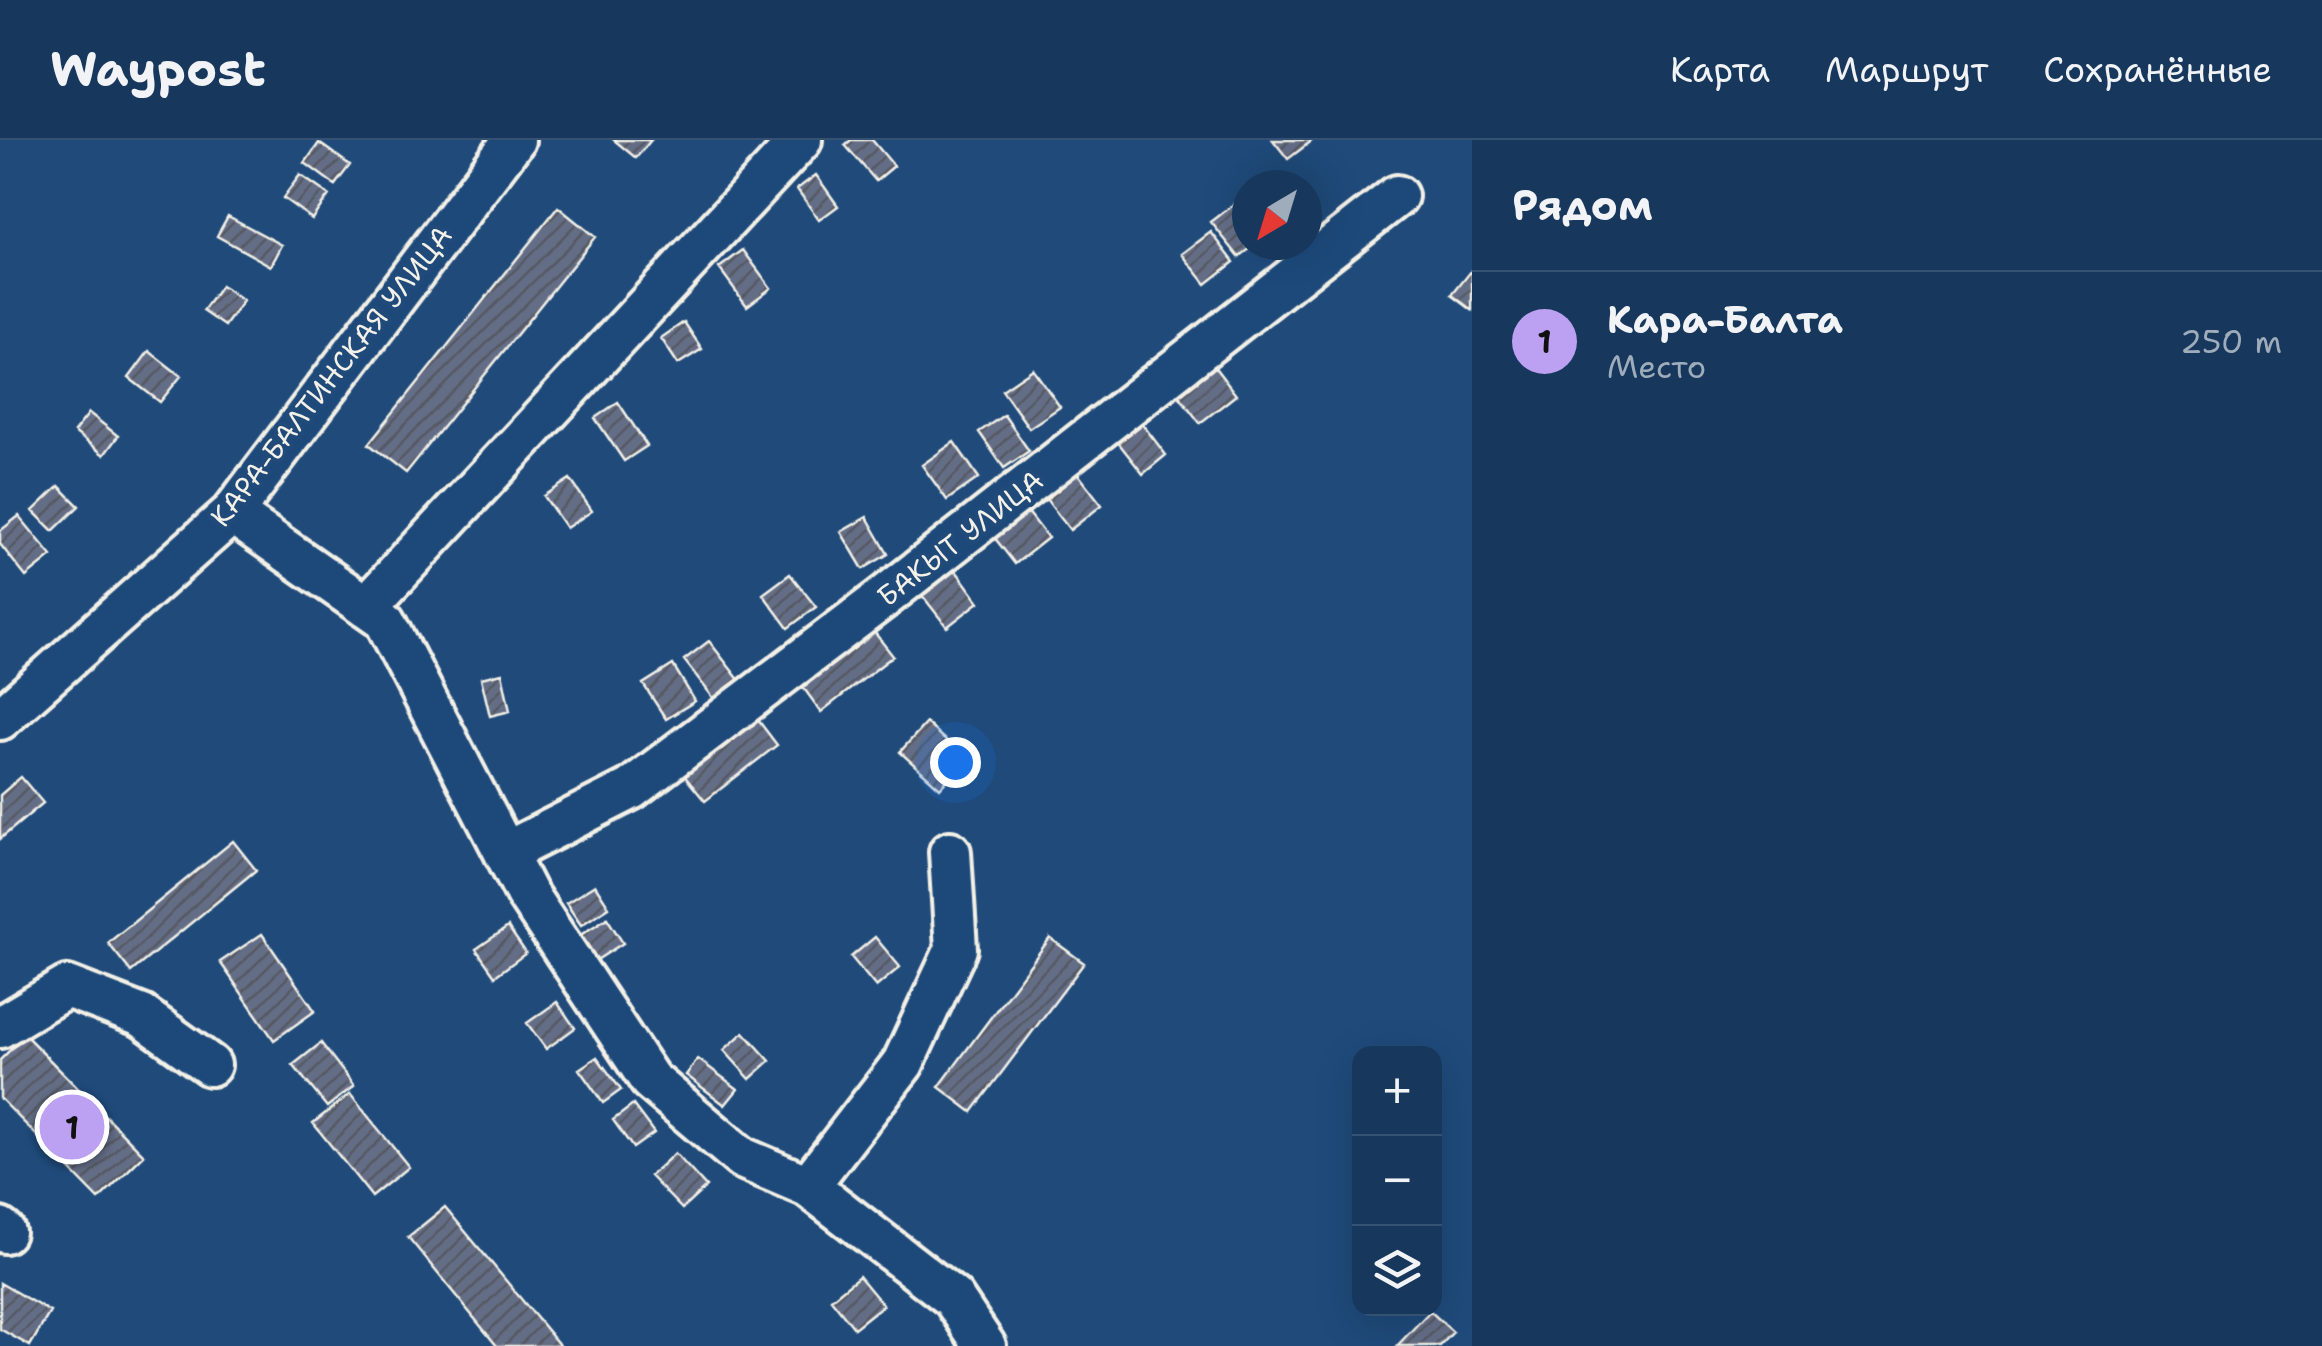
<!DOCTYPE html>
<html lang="ru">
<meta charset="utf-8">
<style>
:root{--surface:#17385c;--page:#244365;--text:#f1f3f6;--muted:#9eacbb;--line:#365272;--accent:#bca0f2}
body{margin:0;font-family:"Shantell Sans",sans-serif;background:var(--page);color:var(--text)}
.controls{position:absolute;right:30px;bottom:30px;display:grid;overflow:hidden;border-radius:20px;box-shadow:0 10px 40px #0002}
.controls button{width:90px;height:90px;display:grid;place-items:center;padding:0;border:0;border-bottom:2px solid var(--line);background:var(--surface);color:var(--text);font:50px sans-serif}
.compass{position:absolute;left:1232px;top:30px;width:90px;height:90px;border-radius:50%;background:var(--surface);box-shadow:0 10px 40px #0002;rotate:218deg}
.you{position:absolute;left:955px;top:622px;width:35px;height:35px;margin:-25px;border:8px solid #fff;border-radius:50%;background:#1a73e8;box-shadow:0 0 0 15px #1a73e833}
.badge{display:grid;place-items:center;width:65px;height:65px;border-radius:50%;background:var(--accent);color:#111;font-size:32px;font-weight:700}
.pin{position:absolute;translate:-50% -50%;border:5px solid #fff;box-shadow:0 2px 10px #0006}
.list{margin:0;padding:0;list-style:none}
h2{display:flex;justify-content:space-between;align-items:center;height:130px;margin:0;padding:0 40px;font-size:42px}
h2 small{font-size:32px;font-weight:400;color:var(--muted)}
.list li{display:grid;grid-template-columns:65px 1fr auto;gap:30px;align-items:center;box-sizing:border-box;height:140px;padding:0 40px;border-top:2px solid var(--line)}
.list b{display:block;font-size:38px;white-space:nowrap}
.list p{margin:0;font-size:32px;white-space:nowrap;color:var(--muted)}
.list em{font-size:32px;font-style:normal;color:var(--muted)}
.icon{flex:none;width:55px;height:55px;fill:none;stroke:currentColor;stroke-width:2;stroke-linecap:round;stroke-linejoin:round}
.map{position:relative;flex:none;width:1472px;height:1206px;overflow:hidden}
header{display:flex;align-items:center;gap:60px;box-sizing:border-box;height:140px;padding:0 50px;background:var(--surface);border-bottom:2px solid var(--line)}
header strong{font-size:48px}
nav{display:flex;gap:55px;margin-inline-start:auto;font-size:35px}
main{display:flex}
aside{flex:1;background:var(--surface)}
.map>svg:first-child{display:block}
.building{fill:url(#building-hatch);stroke:#f4f1e8;stroke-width:2.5}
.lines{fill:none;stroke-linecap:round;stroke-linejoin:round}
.minor-casing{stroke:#f4f1e8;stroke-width:48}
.minor{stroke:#1f4a7a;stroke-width:40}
.labels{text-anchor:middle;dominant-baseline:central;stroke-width:9;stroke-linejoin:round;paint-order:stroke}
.street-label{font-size:28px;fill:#f4f1e8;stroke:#1f4a7a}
</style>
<header>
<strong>Waypost</strong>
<nav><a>Карта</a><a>Маршрут</a><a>Сохранённые</a></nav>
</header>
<main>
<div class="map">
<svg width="1472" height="1206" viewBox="0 0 1472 1206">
<defs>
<pattern id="building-hatch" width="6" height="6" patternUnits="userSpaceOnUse" patternTransform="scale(2.5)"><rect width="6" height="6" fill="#646d86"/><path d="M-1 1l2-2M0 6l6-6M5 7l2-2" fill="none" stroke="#555963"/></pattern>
</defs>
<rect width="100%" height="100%" fill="#1f4a7a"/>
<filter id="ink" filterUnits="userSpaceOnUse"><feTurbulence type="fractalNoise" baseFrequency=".01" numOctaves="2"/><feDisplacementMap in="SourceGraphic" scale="20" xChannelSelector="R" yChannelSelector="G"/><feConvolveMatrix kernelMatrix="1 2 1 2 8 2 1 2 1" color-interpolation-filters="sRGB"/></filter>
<g filter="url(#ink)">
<path class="building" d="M614 0H651L636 18Z
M851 0H872L894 26 876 41 845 5Z
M1273 0H1313L1288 19Z
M319 3 350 25 335 45 305 23Z
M300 35 329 55 312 79 283 58Z
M816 35 838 66 819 80 797 49Z
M1237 62 1247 75V105H1255L1239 117 1211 82Z
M558 67 595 97 406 333 369 304Z
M228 76 282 105 271 126 217 96Z
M1211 92 1234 122 1206 144 1182 114Z
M743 110 771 148 747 166 719 128Z
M1472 130V170L1452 155Z
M221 146 243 161 225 186 203 171Z
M684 182 702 209 678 224 661 198Z
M149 211 181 236 160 262 129 238Z
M1210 221 1236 255 1200 283 1174 249Z
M1033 229 1060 267 1029 288 1002 250Z
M618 262 647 306 624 321 595 278Z
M89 273 118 296 104 315 74 292Z
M1004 275 1029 311 1004 328 979 292Z
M1137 277 1166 315 1143 334 1113 296Z
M954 302 979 338 947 360 922 325Z
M1075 330 1102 365 1070 390 1043 355Z
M570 339 592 371 566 388 544 356Z
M59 346 79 366 53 391 33 371Z
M1021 363 1048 398 1015 424 987 388Z
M19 376 52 416 26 437 0 404V391Z
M867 377 888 414 863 429 841 392Z
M954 428 979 462 947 487 921 454Z
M790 434 816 467 788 488 763 454Z
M871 488 893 516 821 572 800 543Z
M709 501 740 541 715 560 684 520Z
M673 525 695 561 666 579 643 544Z
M502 533 510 571 490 576 481 538Z
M755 576 777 605 705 661 682 633Z
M926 583 966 619 940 648 900 612Z
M21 637 43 663 0 699V655Z
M233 701 256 730 131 832 108 803Z
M595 745 609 767 581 785 566 763Z
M607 778 623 803 595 821 579 796Z
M508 787 526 813 495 836 476 809Z
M262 794 315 871 274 900 220 822Z
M875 797 900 827 876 847 851 817Z
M1050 798 1084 823 972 972 939 947Z
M557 862 575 888 546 909 527 883Z
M744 892 770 921 750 939 724 910Z
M25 895 144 1015 99 1059 0 958V920Z
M321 903 354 946 327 967 293 925Z
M597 917 621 950 603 963 579 929Z
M698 919 738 949 725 965 686 935Z
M350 954 409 1027 372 1057 313 983Z
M633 965 654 993 633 1008 613 980Z
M675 1013 706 1047 682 1069 650 1036Z
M445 1067 560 1206H497L408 1097Z
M859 1136 883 1165 854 1188 831 1159Z
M0 1143 50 1172 30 1206 0 1189Z
M1430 1171 1453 1192 1440 1206H1397Z"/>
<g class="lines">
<defs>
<path id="minor" d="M232 373 385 480 526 753 650 940 742 1018 808 1046 953 1158 985 1206
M366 467 801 0
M0 579 232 373 514 0
M505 713 631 649 883 458 1397 56
M0 887 67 847 142 876 210 925
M808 1046 903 923 956 809 950 712
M0 1089 4 1092"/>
</defs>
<use href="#minor" class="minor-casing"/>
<use href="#minor" class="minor"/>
</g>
</g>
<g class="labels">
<g class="street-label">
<text transform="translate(331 236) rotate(-52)">КАРА-БАЛТИНСКАЯ УЛИЦА</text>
<text transform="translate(960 398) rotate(-38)">БАКЫТ УЛИЦА</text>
</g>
</g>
</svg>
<div class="controls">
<button>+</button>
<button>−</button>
<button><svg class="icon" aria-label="layers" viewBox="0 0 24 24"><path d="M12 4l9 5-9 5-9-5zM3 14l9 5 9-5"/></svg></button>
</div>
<svg class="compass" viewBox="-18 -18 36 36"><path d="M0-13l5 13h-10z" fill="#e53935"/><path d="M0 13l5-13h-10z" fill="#9eacbb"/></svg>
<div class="you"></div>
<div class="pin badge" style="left:72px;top:987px">1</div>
</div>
<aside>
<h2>Рядом<small></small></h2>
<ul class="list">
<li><span class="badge">1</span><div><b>Кара-Балта</b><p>Место</p></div><em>250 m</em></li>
</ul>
</aside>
</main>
